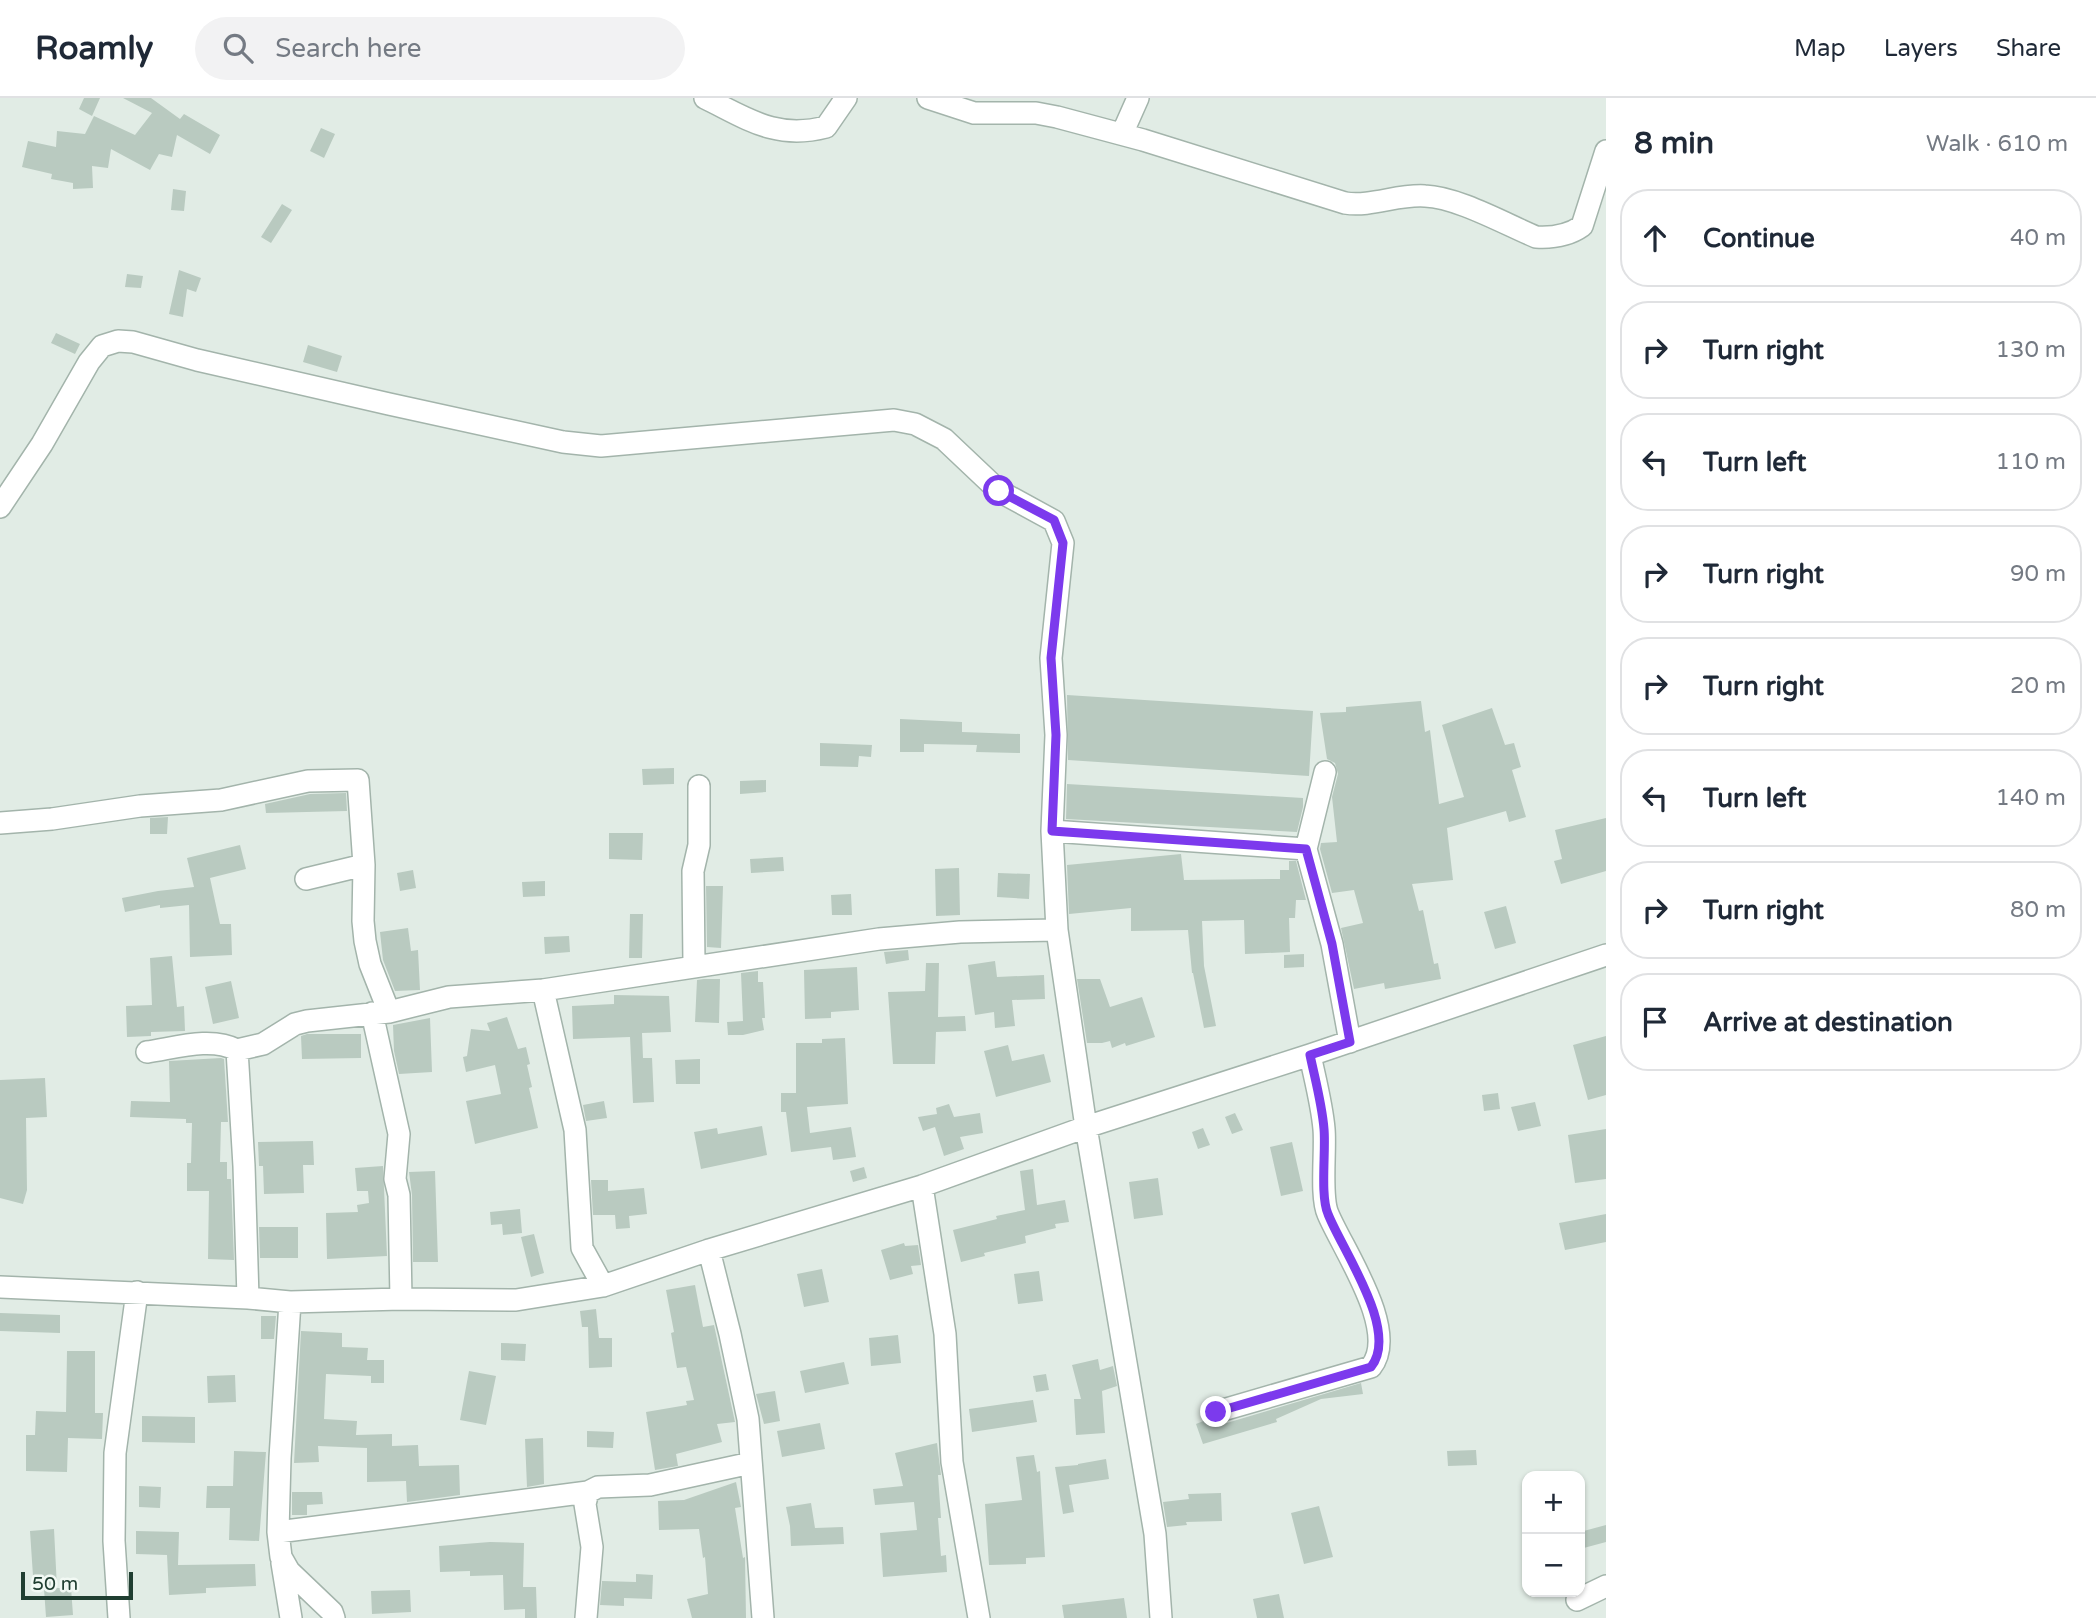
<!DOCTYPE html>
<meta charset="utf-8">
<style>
:root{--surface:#fff;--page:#f2f2f3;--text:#1f2937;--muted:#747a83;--line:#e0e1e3}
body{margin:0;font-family:"Varela Round",sans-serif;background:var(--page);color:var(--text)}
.controls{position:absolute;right:21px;bottom:21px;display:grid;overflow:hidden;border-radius:14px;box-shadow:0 2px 5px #0004}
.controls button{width:63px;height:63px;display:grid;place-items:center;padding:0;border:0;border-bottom:2px solid var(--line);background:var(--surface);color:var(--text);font:35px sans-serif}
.scale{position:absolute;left:21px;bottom:18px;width:112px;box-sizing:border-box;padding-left:7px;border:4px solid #203e31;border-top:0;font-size:19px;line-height:24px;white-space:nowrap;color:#203e31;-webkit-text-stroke:5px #f2f9f4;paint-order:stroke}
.stop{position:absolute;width:21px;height:21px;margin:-16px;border:5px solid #7c3aed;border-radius:50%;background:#fff}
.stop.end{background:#7c3aed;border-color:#fff;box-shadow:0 2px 7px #0008}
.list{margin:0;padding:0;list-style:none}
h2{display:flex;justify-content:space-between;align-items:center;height:91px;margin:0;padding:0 28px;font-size:30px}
h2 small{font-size:23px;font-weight:400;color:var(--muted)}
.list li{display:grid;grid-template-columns:46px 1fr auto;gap:21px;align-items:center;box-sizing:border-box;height:98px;margin:0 14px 14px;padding:0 14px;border:2px solid var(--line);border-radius:28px}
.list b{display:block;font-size:26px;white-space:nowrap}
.list em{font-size:23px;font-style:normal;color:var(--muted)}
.icon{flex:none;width:38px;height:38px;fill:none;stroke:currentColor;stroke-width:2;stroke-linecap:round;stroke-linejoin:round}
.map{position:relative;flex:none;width:1606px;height:1520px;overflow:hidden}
header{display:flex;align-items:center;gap:42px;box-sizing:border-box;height:98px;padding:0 35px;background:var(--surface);border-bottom:2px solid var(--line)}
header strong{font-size:33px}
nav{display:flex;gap:38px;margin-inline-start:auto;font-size:24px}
.search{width:490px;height:63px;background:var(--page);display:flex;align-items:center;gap:18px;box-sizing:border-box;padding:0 24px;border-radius:38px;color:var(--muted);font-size:26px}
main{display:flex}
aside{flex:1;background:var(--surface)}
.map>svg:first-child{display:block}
.building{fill:#b9cac0}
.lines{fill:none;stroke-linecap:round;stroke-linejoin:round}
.minor-casing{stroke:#a3b4ab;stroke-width:24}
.minor{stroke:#fff;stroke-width:21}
.route{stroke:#7c3aed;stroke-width:9}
</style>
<header>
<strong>Roamly</strong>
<div class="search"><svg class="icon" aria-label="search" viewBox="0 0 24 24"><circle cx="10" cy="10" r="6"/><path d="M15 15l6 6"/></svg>Search here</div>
<nav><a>Map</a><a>Layers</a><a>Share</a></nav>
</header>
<main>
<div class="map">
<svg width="1606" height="1520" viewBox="0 0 1606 1520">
<rect width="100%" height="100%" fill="#e1ece5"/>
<path class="building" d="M84 0H100L92 18 79 11Z
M123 0H151L180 21 184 16 220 37 210 56 177 37 172 59 159 56 150 72 111 51 108 70 92 68 93 90 73 91V85L51 81 52 76 22 69 28 43 56 49 57 33 85 36 94 18 135 37 152 15Z
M321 30 335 36 324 60 310 53Z
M173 91 186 93 184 113 171 112Z
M282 106 292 112 271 145 261 139Z
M179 172 201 180 196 194 187 191 183 219 169 216Z
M127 176 143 178 141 190 125 189Z
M56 235 80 246 75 256 51 245Z
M308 247 342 258 337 274 303 264Z
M1067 597 1313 613 1309 678 1068 662Z
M1421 603 1425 634 1430 632 1439 706 1464 699 1442 627 1492 610 1505 647 1514 645 1521 669 1512 672 1526 719 1509 724 1506 713 1447 730 1453 782 1412 786 1419 813 1423 812 1434 866 1438 865 1441 881 1385 891 1384 885 1354 891 1341 830 1363 825 1354 792 1332 795 1320 751 1321 745 1337 744 1332 699 1338 676 1335 665 1327 661 1320 615 1346 614V609Z
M900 621 962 624V634L1020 636V655L976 654 977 647 924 646V654H900Z
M820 645 872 647 871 659 859 658 858 669 820 668Z
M674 670V686L643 687 642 671Z
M766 682V694L740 696V683Z
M1067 686 1303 700V709L1297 734 1066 721Z
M346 695 347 713 266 715 265 706 310 696Z
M168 719 167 736H150V720Z
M1606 720V773L1561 786 1554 763 1562 761 1555 732Z
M609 735H643L642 762 609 761Z
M240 747 246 771 210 780 220 826H231L232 857 190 859 189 807 160 810V807L125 814 122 800 158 793 194 789 187 760Z
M1181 756 1184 782 1280 781V772H1289V763H1296L1306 802H1296L1295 820H1289L1290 854 1245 856 1244 822 1202 823 1204 868 1216 928 1204 930 1193 875H1192L1188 832 1131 833V810L1069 816 1067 767Z
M783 759 784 773 751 775 750 761Z
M959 770 960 817 936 818 935 771Z
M413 772 416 790 400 793 397 775Z
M998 775 1030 776 1029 801 997 799Z
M545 783V798L523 799 522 784Z
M706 788H723L721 850 707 849Z
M851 796 852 817H832L831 797Z
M1506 808 1516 845 1495 851 1484 814Z
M630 816H643L642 860H629Z
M408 830 411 853 418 852 420 892 395 893 383 862 380 834Z
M569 838 570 854 545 856 544 839Z
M908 852 909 862 886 866 884 854Z
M1304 856V869L1284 870V857Z
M172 858 177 909 184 908 185 933 151 934V938L127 939 126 908 152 907 150 860Z
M995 863 997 879 1044 877 1045 901 1012 902 1015 928 995 930 994 914 975 917 968 867Z
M926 865H939L938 919 965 918 966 933 936 934 935 966H893L888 894 925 893Z
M857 869 859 912 831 914V920L805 921 804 872Z
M758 873V884H763L765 920H762L764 932 743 937H728L727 924 743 923 741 875Z
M704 881H720L719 925 695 924 697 882Z
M1077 881H1100L1110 909 1142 899 1155 939 1126 948 1125 945 1112 950 1110 943 1102 945H1087Z
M231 883 239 920 213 926 205 889Z
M614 897 669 898 671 934 642 935 643 960H652L654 1004 633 1005 630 939 573 941 572 908 614 906Z
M507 919 518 951 526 949 530 966 527 967 532 989 529 990 538 1030 475 1046 466 1003 501 996 495 967 466 974 463 959 467 958 471 931 490 933 487 925Z
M430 920 432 974 399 976 394 953 393 927Z
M307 936H361V960L302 961 301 938Z
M1606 938V997L1588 1002 1573 947Z
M845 940 848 1006 807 1009 810 1035 851 1029 856 1059 833 1062 831 1049 791 1054 786 1014H781V995H796V945H822V941Z
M1008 947 1012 963 1044 956 1051 984 996 999 984 953Z
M221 960 224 961 228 1024H221L220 1064H227V1081H231L234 1162 208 1161 209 1093H187V1065H191L192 1025H186V1021L130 1019 131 1003 170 1004 169 963Z
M700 961V986H676L675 962Z
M45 980 47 1019 26 1020 27 1092 23 1106 0 1100V982Z
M1498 995 1500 1011 1484 1013 1482 997Z
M604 1003 607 1020 586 1023 583 1007Z
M1535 1004 1541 1028 1518 1033 1511 1009Z
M949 1006 954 1019 980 1015 983 1035 960 1039 964 1051 944 1058 935 1029 923 1033 918 1019 937 1016 936 1010Z
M1235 1015 1243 1032 1232 1036 1225 1019Z
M762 1028 767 1057 701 1071 694 1034 717 1030 718 1036Z
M1203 1030 1210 1047 1198 1051 1192 1034Z
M1606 1031V1081L1575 1085 1568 1037Z
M313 1043 314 1067H303L304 1095 264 1096 263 1068H259L258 1044Z
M1292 1044 1303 1093 1281 1098 1270 1049Z
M383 1068 387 1158 327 1161 326 1115 358 1114 357 1107 369 1105 368 1093H357L355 1070Z
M864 1069 867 1080 853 1084 850 1073Z
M1033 1071 1037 1107 1065 1102 1069 1124 1055 1126 1056 1130 1025 1138 1026 1145 984 1155 985 1158 961 1164 953 1132 997 1121 996 1118 1025 1112 1020 1073Z
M435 1073 438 1164H413L412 1097 409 1074Z
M1158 1080 1163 1117 1134 1121 1129 1084Z
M591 1082H608V1093L644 1090 647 1116 629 1118 630 1130 616 1131 615 1117H593Z
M520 1111 522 1135 503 1137 502 1126 491 1127 490 1114Z
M1606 1116V1144L1565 1152 1559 1125Z
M259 1129H298V1160H260Z
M534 1136 544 1175 531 1179 521 1139Z
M904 1145 905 1148 918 1147 921 1167 911 1168 913 1176 890 1182 881 1152Z
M822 1171 829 1204 804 1209 797 1176Z
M1039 1173 1043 1203 1018 1206 1014 1176Z
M695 1187 703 1229 714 1227 735 1324 717 1326 722 1344 676 1356 678 1368 655 1372 646 1314 687 1307 686 1303 694 1302 686 1269 677 1270 671 1235 674 1234 666 1192Z
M596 1211 599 1240H612V1269L589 1270 588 1229H582L580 1213Z
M0 1215 60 1217V1235L0 1233Z
M261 1218H276L274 1241H261Z
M301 1233 342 1235V1249L368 1250 367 1262H384V1285H371V1278L326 1276 324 1321 357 1323 356 1337 392 1336V1348L418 1347 419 1368 459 1367 460 1397 407 1404 406 1383 367 1384V1350L318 1348 319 1364 294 1365Z
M898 1237 901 1265 871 1268 869 1240Z
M501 1245 526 1246 525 1263 501 1262Z
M67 1253H95V1315H103L102 1341 68 1340 67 1374 26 1373V1337H35L36 1313 66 1314Z
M1098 1261 1100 1272 1113 1268 1117 1288 1102 1293 1105 1335 1076 1337 1074 1301H1081L1072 1267Z
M844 1264 849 1286 805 1295 800 1273Z
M469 1273 496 1278 486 1327 460 1322Z
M1046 1276 1049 1292 1036 1294 1033 1278Z
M235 1277 236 1304 208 1305 207 1278Z
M1361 1285 1363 1296 1321 1301 1276 1321 1277 1324 1203 1346 1196 1326 1206 1322 1212 1326 1220 1327Z
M775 1293 780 1323 764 1326 756 1296Z
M1033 1302 1037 1324 972 1334 969 1311Z
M142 1318 195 1319V1345L142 1344Z
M820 1325 825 1351 782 1359 777 1333Z
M587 1333 614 1334 613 1350 587 1349Z
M543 1340 544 1386 527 1389 525 1341Z
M937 1345 941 1377H938L941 1420H938L941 1458 946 1457 947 1474 883 1479 880 1435 917 1432 914 1404 875 1407 873 1391 903 1388 895 1355Z
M1476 1352 1477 1367 1448 1368 1447 1353Z
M234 1353 266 1354 259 1443 229 1442 230 1410H206L207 1388H233Z
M1034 1357 1037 1374 1040 1373 1045 1459 1026 1460V1466L989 1467 985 1406 1022 1402 1016 1359Z
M1106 1361 1109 1381 1069 1387 1074 1414 1063 1416 1055 1369 1078 1367V1366Z
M736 1384 741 1409 735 1410 743 1460 745 1459 746 1520H692L687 1501 708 1496 705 1459 703 1460 699 1431 659 1432 658 1403 684 1402Z
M139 1388 161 1389 160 1410 139 1409Z
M292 1394H322L323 1406 307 1407V1417H292Z
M1221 1395 1222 1423 1186 1424 1187 1427 1167 1429 1163 1404 1189 1401 1188 1396Z
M811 1405 815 1430 843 1429 844 1446 791 1448 790 1428 786 1409Z
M1319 1408 1333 1459 1304 1466 1291 1415Z
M1606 1427V1444L1580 1451V1434Z
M54 1431 57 1490H71L73 1517 46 1519 43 1477 33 1478 30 1433Z
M136 1433 179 1434 178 1467 255 1466 256 1488 206 1490V1495L169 1497 167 1457 136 1456Z
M490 1444 524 1445 523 1489H536L537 1520H525V1511L504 1512 503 1477 470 1478V1473L440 1474 439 1448Z
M636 1476 653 1477 652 1501 624 1500V1508L600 1507 602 1483 636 1484Z
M410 1492 411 1514 372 1516 371 1493Z
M1279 1496 1284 1520H1257L1253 1501Z
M1124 1500 1127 1520H1064L1062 1507Z"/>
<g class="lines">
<defs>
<path id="minor" d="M705 0C748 21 776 42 826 29L846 0
M928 0 974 15H1036L1057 19 1143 42 1345 105C1372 109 1398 96 1425 98 1457 99 1505 126 1536 139 1553 140 1568 138 1582 128L1606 53
M1122 36 1138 0
M0 409 42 346 89 264 102 248 118 243 133 244 197 262 389 306 563 344 601 348 894 322 915 326 944 341 999 393 1054 423 1063 445 1051 560 1056 637 1052 733 1057 832 1086 1029 1155 1436 1161 1520
M1325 674 1306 751 1332 846 1350 944
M0 725 52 721 140 708 221 702 308 683 358 682 364 767 363 823 365 843 370 866 389 914
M1052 733 1306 751
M306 781 364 767
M694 867 693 773 699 747V688
M543 892 575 1032 582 1150 603 1188
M372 915 399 1036 395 1081 399 1097 401 1201
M237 952 244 1068 248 1200
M147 954C175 950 211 938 237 952L263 946 295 926 307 923 389 914 449 899 543 892 879 841 960 834 1057 832
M922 1088 945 1236 952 1364 979 1520
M709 1152 730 1236 748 1321 763 1520
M0 1189 248 1200 290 1204 401 1201 516 1202 603 1188 709 1152 922 1088 1086 1029 1310 957 1606 857
M290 1204 280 1360 278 1434 281 1459 289 1473 332 1514 334 1520
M1216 1314 1371 1269C1400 1233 1343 1152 1328 1116 1320 1099 1326 1052 1324 1031 1322 1007 1315 981 1310 957
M278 1434 588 1394 598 1389 650 1387 751 1365
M282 1465 291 1520
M1577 1502 1606 1488
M119 1520 114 1443 115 1355 137 1194
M586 1520 592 1449 585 1406 588 1394"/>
</defs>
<use href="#minor" class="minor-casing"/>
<use href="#minor" class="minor"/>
</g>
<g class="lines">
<path class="route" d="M999 393 1054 422 1063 445 1051 560 1056 637 1052 733 1306 751 1332 846 1350 944 1310 957C1315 981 1322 1006 1324 1031 1326 1053 1320 1098 1328 1116 1342 1152 1400 1233 1371 1269L1216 1314"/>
</g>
</svg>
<div class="controls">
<button>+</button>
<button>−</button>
</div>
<div class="scale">50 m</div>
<div class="stop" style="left:999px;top:393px"></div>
<div class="stop end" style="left:1216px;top:1314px"></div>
</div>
<aside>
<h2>8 min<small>Walk · 610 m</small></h2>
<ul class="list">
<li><svg class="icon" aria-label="ahead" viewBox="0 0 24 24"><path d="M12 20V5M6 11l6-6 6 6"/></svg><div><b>Continue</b></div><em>40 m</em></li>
<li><svg class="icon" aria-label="right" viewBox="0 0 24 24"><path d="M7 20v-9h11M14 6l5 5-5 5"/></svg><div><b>Turn right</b></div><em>130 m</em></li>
<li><svg class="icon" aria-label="left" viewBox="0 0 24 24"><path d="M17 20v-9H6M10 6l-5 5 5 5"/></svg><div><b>Turn left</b></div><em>110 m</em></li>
<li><svg class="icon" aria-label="right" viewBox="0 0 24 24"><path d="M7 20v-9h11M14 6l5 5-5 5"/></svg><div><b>Turn right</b></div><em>90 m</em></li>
<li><svg class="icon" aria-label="right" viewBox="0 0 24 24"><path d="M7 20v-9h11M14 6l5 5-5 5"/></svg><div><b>Turn right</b></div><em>20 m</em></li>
<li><svg class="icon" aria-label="left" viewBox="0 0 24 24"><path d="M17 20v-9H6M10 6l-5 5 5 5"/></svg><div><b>Turn left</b></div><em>140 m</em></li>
<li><svg class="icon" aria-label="right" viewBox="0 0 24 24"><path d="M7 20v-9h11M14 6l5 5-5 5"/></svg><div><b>Turn right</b></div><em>80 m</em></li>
<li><svg class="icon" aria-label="arrive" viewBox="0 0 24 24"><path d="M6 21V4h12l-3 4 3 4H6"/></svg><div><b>Arrive at destination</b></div></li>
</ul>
</aside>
</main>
